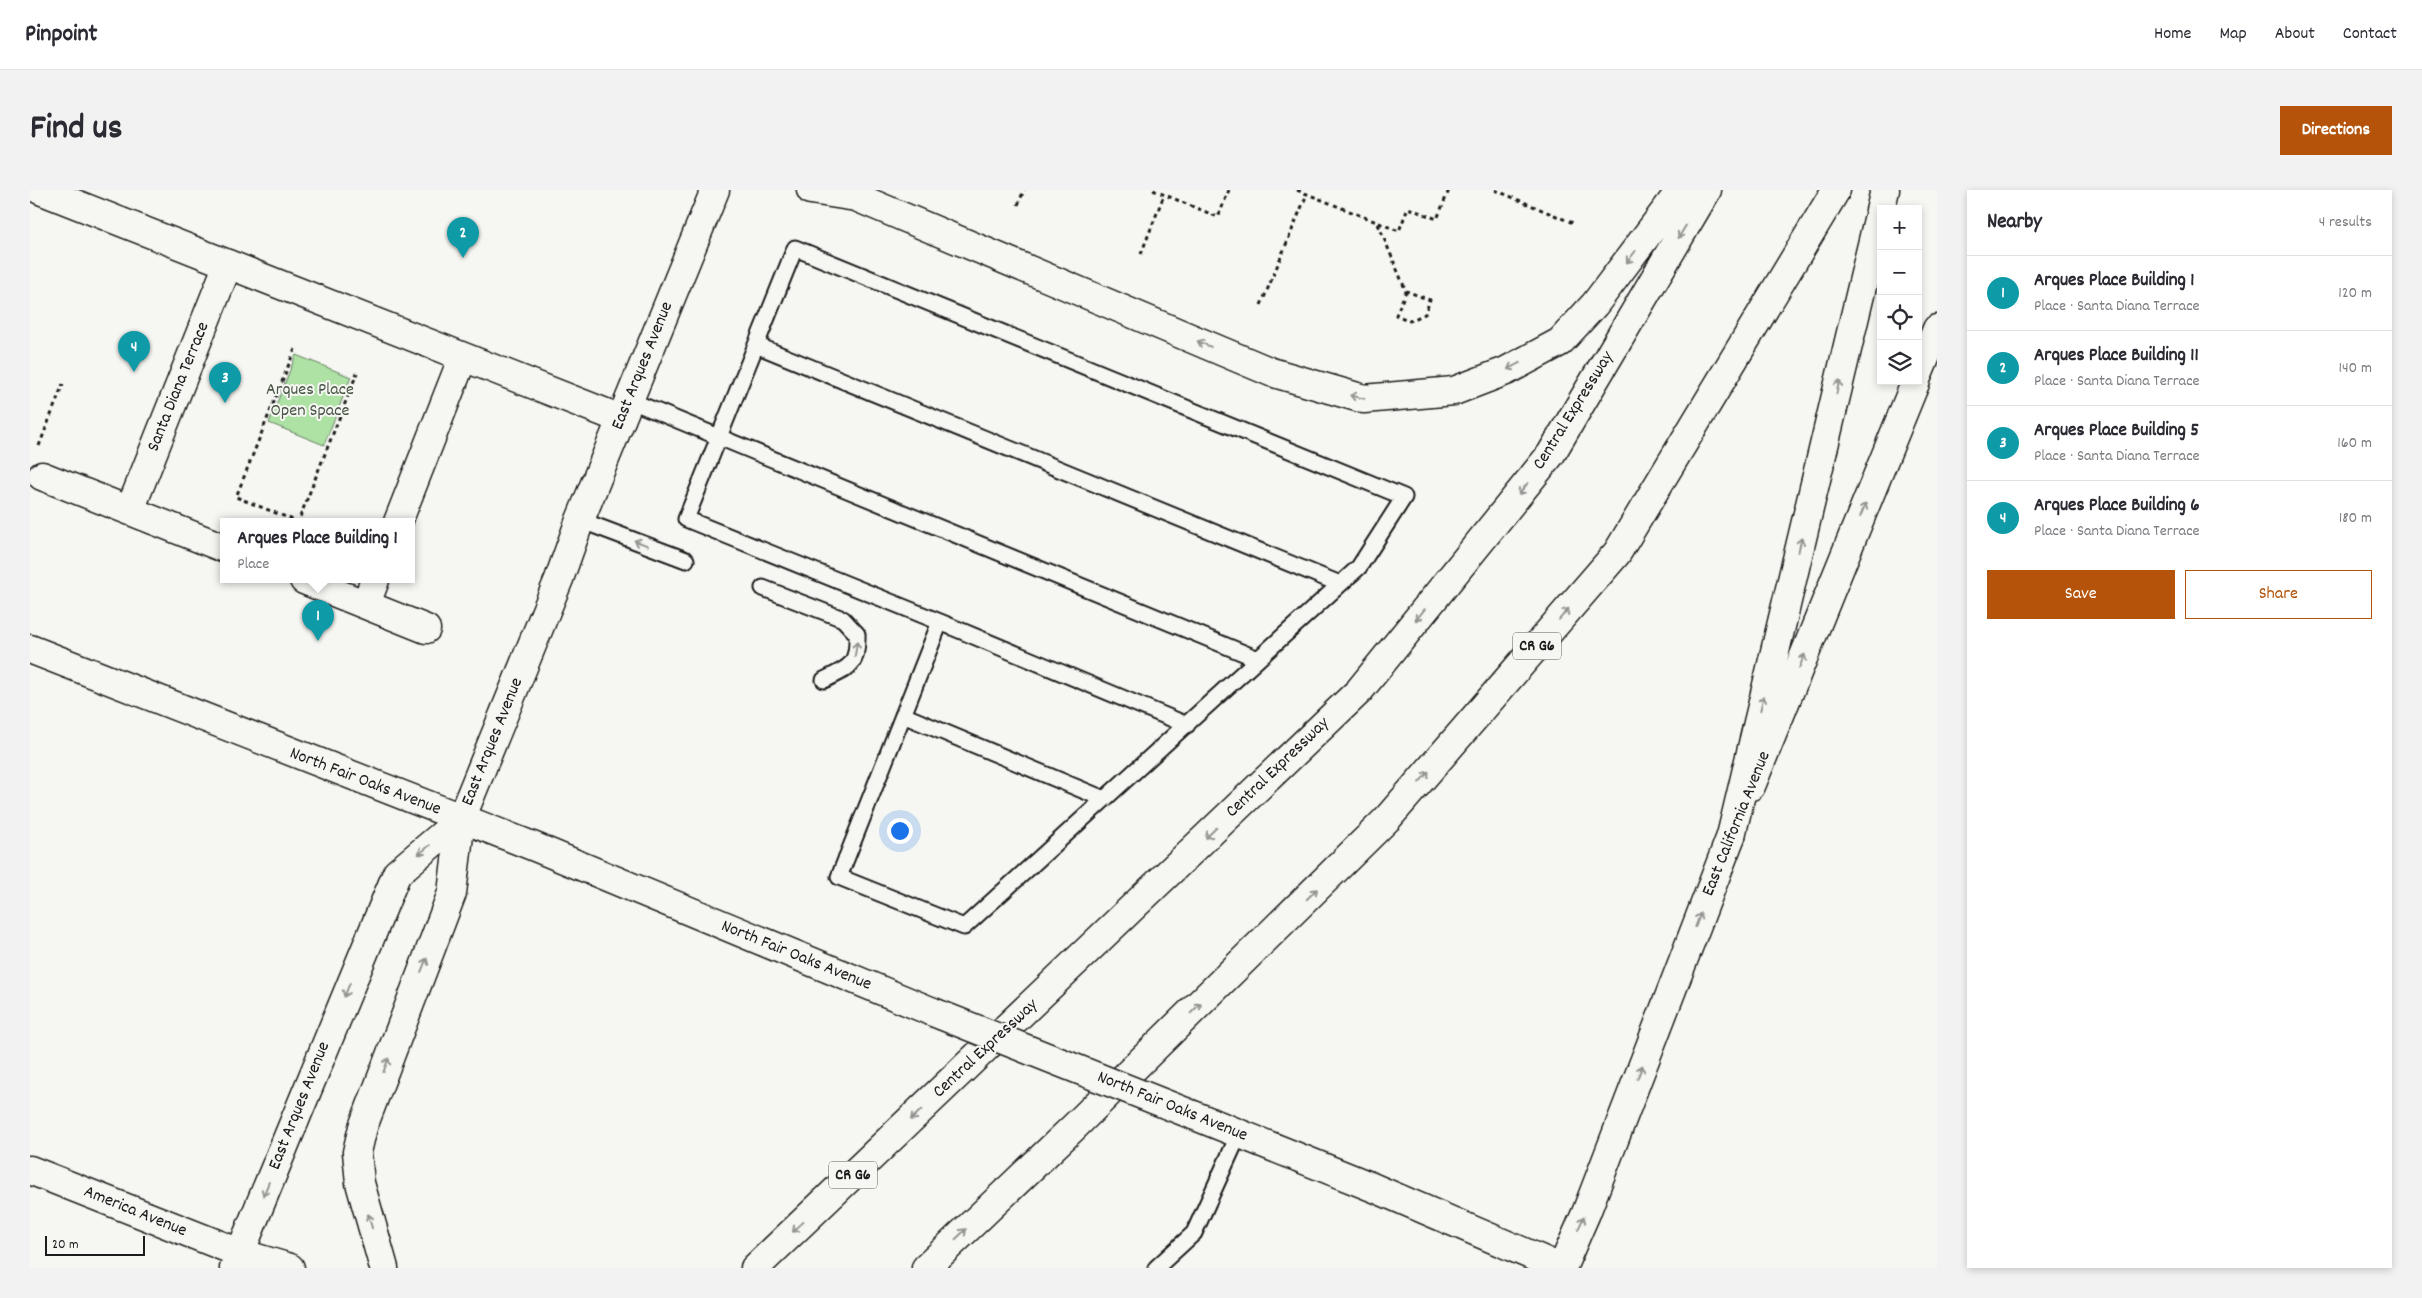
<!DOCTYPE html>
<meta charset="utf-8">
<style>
:root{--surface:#fff;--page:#f2f2f3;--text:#2b2b33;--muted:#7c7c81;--line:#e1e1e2;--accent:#b45309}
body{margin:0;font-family:Dekko,sans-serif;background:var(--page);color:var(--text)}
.controls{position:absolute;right:15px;top:15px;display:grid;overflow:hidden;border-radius:0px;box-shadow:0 2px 8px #0003}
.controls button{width:45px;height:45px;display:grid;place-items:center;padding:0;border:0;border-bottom:1px solid var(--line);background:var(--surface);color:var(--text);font:25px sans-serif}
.scale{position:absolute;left:15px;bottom:12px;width:100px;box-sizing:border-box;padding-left:5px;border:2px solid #1c1c1c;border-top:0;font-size:14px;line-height:18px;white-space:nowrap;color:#1c1c1c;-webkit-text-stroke:4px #f6f6f2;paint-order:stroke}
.you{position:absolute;left:869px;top:640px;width:18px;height:18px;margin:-12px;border:4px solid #fff;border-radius:50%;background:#1a73e8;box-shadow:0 0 0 8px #1a73e833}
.badge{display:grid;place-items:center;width:32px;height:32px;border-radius:50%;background:var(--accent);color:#fff;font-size:16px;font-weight:700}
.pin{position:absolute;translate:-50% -41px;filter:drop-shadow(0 1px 2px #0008)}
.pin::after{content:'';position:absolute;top:26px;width:18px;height:15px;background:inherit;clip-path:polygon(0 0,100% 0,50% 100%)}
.popup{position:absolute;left:190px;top:328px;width:195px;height:65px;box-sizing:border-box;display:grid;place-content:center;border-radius:0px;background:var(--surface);filter:drop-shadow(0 1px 4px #0005);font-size:16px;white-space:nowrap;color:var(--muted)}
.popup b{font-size:19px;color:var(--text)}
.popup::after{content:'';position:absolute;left:50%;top:100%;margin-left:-10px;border:10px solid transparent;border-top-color:var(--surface)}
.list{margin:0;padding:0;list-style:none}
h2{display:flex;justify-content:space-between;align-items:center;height:65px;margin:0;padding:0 20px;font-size:21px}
h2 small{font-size:16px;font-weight:400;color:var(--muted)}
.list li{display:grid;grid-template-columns:32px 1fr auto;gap:15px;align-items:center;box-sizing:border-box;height:75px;padding:0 20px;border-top:1px solid var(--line)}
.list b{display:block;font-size:19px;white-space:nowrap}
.list p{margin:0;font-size:16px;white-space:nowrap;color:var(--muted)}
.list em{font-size:16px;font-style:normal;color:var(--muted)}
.actions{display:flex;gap:10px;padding:15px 20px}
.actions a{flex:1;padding:11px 0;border:1px solid var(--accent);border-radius:0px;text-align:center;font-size:18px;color:var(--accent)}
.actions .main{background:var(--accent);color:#fff}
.icon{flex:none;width:28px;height:28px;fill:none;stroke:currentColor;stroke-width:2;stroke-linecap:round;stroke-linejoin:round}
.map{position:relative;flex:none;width:1907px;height:1078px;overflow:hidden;border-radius:0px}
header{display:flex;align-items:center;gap:30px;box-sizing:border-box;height:70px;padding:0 25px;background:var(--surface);border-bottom:1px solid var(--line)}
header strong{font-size:24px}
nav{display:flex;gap:28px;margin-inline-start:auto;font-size:18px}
.intro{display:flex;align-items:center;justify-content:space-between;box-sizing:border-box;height:120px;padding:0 30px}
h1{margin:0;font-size:35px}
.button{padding:12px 22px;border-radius:0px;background:var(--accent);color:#fff;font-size:18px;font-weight:700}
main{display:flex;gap:30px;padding:0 30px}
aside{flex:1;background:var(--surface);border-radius:0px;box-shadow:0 2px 8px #0003}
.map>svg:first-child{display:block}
.green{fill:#ade2a4;stroke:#647f60}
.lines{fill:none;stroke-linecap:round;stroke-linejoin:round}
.service-casing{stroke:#1c1c1c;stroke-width:19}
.minor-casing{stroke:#1c1c1c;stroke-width:31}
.tertiary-casing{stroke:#1c1c1c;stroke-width:31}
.secondary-casing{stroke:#1c1c1c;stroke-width:31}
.primary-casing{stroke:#1c1c1c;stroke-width:31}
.trunk-casing{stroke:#1c1c1c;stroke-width:31}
.path{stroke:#1c1c1c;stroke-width:3;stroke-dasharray:4 4;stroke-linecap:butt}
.service{stroke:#f6f6f2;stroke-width:15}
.minor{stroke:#f6f6f2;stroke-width:28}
.tertiary{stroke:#f6f6f2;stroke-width:28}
.secondary{stroke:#f6f6f2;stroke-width:28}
.primary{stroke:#f6f6f2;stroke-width:28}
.trunk{stroke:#f6f6f2;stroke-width:28}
.secondary-bridge-casing{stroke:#1c1c1c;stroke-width:31;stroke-linecap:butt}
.secondary-bridge{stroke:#f6f6f2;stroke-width:28}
.oneway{stroke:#949492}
.labels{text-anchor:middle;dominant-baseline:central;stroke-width:4;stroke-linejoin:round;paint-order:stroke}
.shield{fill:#f6f6f2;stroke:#5d5d5c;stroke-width:1}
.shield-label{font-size:16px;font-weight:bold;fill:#1c1c1c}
.street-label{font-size:18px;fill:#1c1c1c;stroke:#f6f6f2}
.park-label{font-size:18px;fill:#485745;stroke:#f6f6f2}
</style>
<header>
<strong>Pinpoint</strong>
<nav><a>Home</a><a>Map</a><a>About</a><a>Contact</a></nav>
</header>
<div class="intro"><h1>Find us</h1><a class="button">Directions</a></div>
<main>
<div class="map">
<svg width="1907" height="1078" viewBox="0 0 1907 1078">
<rect width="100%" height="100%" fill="#f6f6f2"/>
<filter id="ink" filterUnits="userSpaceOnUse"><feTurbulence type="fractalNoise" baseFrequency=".02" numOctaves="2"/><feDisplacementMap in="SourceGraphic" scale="10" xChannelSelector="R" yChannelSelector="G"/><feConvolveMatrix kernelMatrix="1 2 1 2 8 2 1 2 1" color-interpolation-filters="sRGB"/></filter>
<g filter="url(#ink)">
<path class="green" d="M266 165 321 187 294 255 239 233Z"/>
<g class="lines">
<defs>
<path id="service" d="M765 58 1374 307 1329 377 934 737 809 687 910 432 656 329Z
M726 155 1310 394
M599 210 1228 469
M550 330 656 370
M733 398 813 429 827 444C828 476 820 477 794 490
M910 432 1157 535
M873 525 1074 609
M1126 1078 1164 1043 1209 944"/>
<path id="minor" d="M10 0 591 229
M1888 185 1907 139
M12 286 194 358
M100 320 198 74
M368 332 433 167
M274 390 396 439
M336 414 345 390
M1721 596 1886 191
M0 980 210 1063 204 1078"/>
<path id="tertiary" d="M1532 1078 1556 1023 1701 646"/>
<path id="secondary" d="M0 459 505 657 903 822
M1163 925 1342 997 1531 1078"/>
<path id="primary" d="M210 1063 367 683 431 629 529 389 550 330 685 0"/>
<path id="trunk" d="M781 0 826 7 1241 182 1334 209 1424 201 1476 181 1530 152 1565 114 1651 0
M1701 646 1855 0
M213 1078 210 1063 260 1078
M354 1078 330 993 327 962 333 937 422 703 431 629
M725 1078 1329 501 1521 264 1677 0
M896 1078 1043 938 1357 629 1587 363 1806 0"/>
</defs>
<use href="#service" class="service-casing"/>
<use href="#minor" class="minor-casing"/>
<use href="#tertiary" class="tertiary-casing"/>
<use href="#secondary" class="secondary-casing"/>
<use href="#primary" class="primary-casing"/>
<use href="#trunk" class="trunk-casing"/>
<path class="path" d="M1123 0 1188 27 1199 0
M1267 0 1369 41 1378 18 1407 29 1419 0
M1465 0 1543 33
M988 15 994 0
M1348 34 1376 101 1366 125 1380 131 1395 124 1400 110 1376 101
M1111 64 1134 5
M1231 115 1277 4
M265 159 206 307 268 332 327 183
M9 256 33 194"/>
<use href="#service" class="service"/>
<use href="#minor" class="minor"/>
<use href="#tertiary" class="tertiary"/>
<use href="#secondary" class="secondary"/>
<use href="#primary" class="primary"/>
<use href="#trunk" class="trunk"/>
<defs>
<path id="secondary-bridge" d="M903 822 1163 925"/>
</defs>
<use href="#secondary-bridge" class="secondary-bridge-casing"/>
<use href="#secondary-bridge" class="secondary-bridge"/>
</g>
<defs><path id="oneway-shaft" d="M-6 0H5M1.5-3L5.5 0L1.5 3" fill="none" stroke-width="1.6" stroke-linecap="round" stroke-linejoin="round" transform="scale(1.25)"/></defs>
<g class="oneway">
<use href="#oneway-shaft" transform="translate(1652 42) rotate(121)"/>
<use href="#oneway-shaft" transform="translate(1601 67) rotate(127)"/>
<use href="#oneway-shaft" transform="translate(1174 154) rotate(-157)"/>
<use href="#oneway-shaft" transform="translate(1484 176) rotate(152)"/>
<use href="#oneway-shaft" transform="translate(1808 197) rotate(-77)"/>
<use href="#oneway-shaft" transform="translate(1327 207) rotate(-166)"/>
<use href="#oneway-shaft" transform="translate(1493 299) rotate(129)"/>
<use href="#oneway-shaft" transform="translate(1833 320) rotate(-68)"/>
<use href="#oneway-shaft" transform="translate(611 353) rotate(-159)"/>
<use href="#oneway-shaft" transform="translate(1770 355) rotate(-77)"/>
<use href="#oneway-shaft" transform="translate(1534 424) rotate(-49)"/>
<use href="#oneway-shaft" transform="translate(1390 425) rotate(129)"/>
<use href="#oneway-shaft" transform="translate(826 459) rotate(-81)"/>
<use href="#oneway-shaft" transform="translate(1772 471) rotate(-68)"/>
<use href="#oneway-shaft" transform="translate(1732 513) rotate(-77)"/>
<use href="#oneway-shaft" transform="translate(1394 587) rotate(-49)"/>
<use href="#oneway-shaft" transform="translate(1181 643) rotate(136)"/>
<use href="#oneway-shaft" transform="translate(394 660) rotate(141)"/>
<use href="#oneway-shaft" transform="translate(1282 704) rotate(-45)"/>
<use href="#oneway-shaft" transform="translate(1668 730) rotate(-69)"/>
<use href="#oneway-shaft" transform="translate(394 775) rotate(-68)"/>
<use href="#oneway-shaft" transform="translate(317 800) rotate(112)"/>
<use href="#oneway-shaft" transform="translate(1166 818) rotate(-45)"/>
<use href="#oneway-shaft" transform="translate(356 875) rotate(-70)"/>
<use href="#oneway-shaft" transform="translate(1610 882) rotate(-69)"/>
<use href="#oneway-shaft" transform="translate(886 925) rotate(136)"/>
<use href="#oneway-shaft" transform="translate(236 999) rotate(112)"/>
<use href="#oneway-shaft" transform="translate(340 1031) rotate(-106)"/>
<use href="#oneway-shaft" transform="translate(1551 1033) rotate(-66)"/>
<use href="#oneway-shaft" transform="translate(768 1037) rotate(137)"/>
<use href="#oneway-shaft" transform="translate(931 1044) rotate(-44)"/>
</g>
</g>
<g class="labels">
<g class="shield">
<rect x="1483" y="442.5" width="48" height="27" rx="4"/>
<rect x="799" y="971.5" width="48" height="27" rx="4"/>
</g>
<g class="shield-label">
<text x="1507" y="456">CR G6</text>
<text x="823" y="985">CR G6</text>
</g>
<g class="street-label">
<text transform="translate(613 176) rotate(-68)">East Arques Avenue</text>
<text transform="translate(149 197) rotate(-68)">Santa Diana Terrace</text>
<text transform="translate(1544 221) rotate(-58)">Central Expressway</text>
<text transform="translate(463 552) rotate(-68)">East Arques Avenue</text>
<text transform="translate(1248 578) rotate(-44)">Central Expressway</text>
<text transform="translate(335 592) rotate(21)">North Fair Oaks Avenue</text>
<text transform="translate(1707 634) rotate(-68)">East California Avenue</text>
<text transform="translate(766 766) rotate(22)">North Fair Oaks Avenue</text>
<text transform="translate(956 859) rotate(-43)">Central Expressway</text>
<text transform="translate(270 916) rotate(-68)">East Arques Avenue</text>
<text transform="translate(1142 917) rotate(22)">North Fair Oaks Avenue</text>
<text transform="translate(105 1022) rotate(22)">America Avenue</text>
</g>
<g class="park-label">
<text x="280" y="200">Arques Place<tspan x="280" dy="21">Open Space</tspan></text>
</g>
</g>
</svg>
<div class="controls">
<button>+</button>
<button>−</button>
<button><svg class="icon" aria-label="locate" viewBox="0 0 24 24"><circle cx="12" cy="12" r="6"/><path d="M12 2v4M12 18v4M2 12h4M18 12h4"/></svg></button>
<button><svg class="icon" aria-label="layers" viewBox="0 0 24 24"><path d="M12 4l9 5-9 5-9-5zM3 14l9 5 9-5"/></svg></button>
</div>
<div class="scale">20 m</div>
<div class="you"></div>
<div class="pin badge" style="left:288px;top:451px;background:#0f9aa8">1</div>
<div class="popup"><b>Arques Place Building 1</b>Place</div>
<div class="pin badge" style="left:433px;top:68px;background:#0f9aa8">2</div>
<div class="pin badge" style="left:195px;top:213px;background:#0f9aa8">3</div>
<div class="pin badge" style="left:104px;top:182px;background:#0f9aa8">4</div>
</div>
<aside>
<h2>Nearby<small>4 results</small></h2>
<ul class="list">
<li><span class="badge" style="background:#0f9aa8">1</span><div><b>Arques Place Building 1</b><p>Place · Santa Diana Terrace</p></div><em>120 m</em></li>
<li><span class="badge" style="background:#0f9aa8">2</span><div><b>Arques Place Building 11</b><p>Place · Santa Diana Terrace</p></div><em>140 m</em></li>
<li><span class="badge" style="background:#0f9aa8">3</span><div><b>Arques Place Building 5</b><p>Place · Santa Diana Terrace</p></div><em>160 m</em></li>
<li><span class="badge" style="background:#0f9aa8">4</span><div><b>Arques Place Building 6</b><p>Place · Santa Diana Terrace</p></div><em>180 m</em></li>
</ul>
<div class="actions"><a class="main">Save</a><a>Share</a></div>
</aside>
</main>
